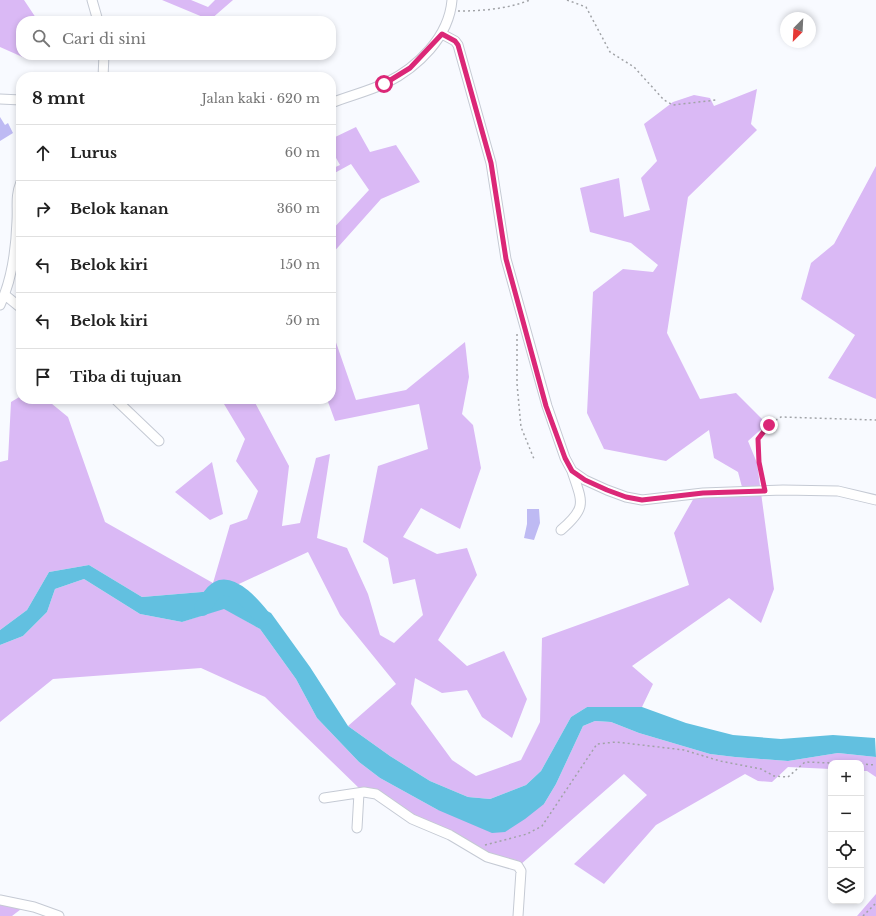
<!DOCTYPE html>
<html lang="id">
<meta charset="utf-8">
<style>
:root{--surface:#fff;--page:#f2f2f2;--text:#222;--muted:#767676;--line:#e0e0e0}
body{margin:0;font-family:"Libre Baskerville",serif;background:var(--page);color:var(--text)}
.controls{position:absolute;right:12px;bottom:12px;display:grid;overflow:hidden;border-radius:8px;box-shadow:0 2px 6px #0003}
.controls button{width:36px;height:36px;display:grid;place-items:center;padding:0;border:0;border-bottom:1px solid var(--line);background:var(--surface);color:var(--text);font:20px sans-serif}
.compass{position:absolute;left:780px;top:12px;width:36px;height:36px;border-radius:50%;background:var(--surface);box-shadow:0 2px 6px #0003;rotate:204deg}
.stop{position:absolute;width:12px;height:12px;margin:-9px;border:3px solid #db2777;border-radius:50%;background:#fff}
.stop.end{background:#db2777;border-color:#fff;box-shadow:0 1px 4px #0008}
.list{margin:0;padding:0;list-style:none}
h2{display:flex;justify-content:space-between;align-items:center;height:52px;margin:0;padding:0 16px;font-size:17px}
h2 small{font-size:13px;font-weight:400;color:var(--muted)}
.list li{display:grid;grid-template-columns:26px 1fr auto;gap:12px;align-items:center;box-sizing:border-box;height:56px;padding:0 16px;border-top:1px solid var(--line)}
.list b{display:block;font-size:15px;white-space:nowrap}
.list em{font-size:13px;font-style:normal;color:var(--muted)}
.icon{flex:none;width:22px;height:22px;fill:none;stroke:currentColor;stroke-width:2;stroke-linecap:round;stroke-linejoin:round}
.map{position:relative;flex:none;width:876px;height:916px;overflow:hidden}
.search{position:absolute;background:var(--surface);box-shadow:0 2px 6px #0003;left:16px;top:16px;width:320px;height:44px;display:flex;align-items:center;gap:10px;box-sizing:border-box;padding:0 14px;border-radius:16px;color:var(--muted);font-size:15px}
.panel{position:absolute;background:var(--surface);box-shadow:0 2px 6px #0003;left:16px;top:72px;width:320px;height:332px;border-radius:16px}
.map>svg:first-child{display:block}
.green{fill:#dab9f5}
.water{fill:#62c0e0}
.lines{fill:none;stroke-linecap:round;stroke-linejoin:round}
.river{stroke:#62c0e0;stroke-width:16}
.building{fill:#bebaf3}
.minor-casing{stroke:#c5cad4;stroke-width:11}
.path{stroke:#a1a3a7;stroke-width:1.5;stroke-dasharray:2 3;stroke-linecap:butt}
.minor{stroke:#fff;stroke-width:9}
.route{stroke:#db2777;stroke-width:5}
</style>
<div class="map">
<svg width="876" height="916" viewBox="0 0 876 916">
<rect width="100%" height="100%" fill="#f8faff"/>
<path class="green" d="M0 0H24L38 21H21V55H34L27 59 0 47Z
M162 0H191L208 7 215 0H233L210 20Z
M757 89 751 124 757 130 688 197 667 333 700 399 736 393 767 424 748 441 757 463 774 589 761 623 729 598 632 666 653 684 642 707H587L571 717 541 771 526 785 490 799 468 797 430 781 390 756 348 726 396 684 340 615 308 552 226 590 142 597 89 565 49 572 27 610 0 630V462L8 460 11 402 21 396V399H46L68 417 105 522 213 583 230 525 247 519 258 491 236 461 245 439 221 399H253L289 466 282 526 300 523 316 458 330 454 317 538 347 548 368 594 380 635 394 643 423 615 415 579 393 584 388 558 363 542 378 466 428 449 419 404 335 421 327 399H331V328L356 400 406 390 465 342 469 377 462 414 473 425 481 468 460 529 421 508 403 537 437 554 467 548 477 575 438 640 467 666 504 651 527 699 512 738 482 717 467 690 442 693 415 678 411 704 452 760 476 776 521 760 540 722 542 638 689 585 674 533 699 489 742 487 738 472 714 458 709 430 666 461 604 449 587 413 593 292 623 269 653 272 658 265 631 243 590 232 580 188 619 178 624 217 650 210 641 178 657 161 644 124 673 102 694 95 710 98 714 106Z
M356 127 370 152 396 145 420 182 381 199 331 255V231L369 190 351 164 331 175V169L340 165 331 149V139Z
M876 166V399L828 378 855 335 801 299 811 263 834 244Z
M212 462 223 514 210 520 175 492Z
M84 579 140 614 182 622 224 608 260 629 296 679 317 718 359 762 380 778 438 810 544 804 556 784 583 726 595 721 611 722 639 733 710 754 735 757 788 761 838 753 876 757V777L867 771H861V763H831V769L788 767 772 782 758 781 745 774 656 825 604 884 574 864 647 795 624 774 520 865 516 860 491 857 361 790 265 697 201 668 53 679 0 722V645L23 636 47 612 55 589Z
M876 894V916H857Z
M0 898 29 903 12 916H0Z"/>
<path class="water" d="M89 565 142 597 226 590 271 613 310 667 348 726 390 756 430 781 468 797 490 799 526 785 541 771 571 717 587 707H642L686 723 733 735 781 739 833 735 875 738 876 757 838 753 788 761 735 757 710 754 639 733 611 722 595 721 583 726 556 784 544 804 525 819 505 832 492 833 438 810 380 778 359 762 317 718 296 679 260 629 224 609 182 622 140 614 84 579 55 589 47 612 23 636 0 645V630L27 610 49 572Z"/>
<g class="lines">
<path class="river" d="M202 608C208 602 211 592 218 589 233 581 255 608 263 618"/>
</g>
<path class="building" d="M0 117 5 125 8 123 13 133 0 141Z
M527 509H539L540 523 534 540 524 538 527 524Z"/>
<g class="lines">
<defs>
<path id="minor" d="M92 0 98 21
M442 34 455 41 458 45 491 163 506 259 547 406 565 458 572 471 585 480 607 490 626 497 642 500 703 493 783 490 838 491 876 500
M103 77 104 55
M0 99 21 100
M331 103C349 96 369 91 386 83 418 67 449 37 452 0
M5 295 21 308
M0 305C12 280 16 249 17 221 18 206 15 197 21 182
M115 399 159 441
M561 530C588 507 582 502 572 471
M324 798 364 792 376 794 412 819 450 835 487 857 518 866 521 871 518 916
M357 828 359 793
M0 900 34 907 59 916"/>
</defs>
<use href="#minor" class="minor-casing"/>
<path class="path" d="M567 0 586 7 610 52 634 67 664 100 673 105 716 100
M458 11C483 11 507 9 530 0
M517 334V384L521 427 534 459
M763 483C761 473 755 448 759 439 762 429 773 422 781 417L876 420
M861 764 876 765
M485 845 527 834 542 826 597 744 616 742 684 750 720 761 761 769 774 776 788 777 805 762 832 763
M863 916 876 903"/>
<use href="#minor" class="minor"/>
</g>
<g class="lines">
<path class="route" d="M384 84 410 68 442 34 455 41 458 45 491 163 506 259 546 406 565 458 572 471 585 480 607 490 626 497 642 500 703 493 765 491 759 462 758 439 769 425"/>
</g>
</svg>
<div class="controls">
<button>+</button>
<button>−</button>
<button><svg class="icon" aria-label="locate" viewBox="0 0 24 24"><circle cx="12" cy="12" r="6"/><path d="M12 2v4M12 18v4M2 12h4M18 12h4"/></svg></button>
<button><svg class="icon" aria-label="layers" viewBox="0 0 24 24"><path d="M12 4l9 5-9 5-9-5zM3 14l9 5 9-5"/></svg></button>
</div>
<svg class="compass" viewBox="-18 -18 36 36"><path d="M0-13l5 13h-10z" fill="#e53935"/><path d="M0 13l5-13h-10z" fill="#767676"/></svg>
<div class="stop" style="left:384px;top:84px"></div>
<div class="stop end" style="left:769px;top:425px"></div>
<div class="search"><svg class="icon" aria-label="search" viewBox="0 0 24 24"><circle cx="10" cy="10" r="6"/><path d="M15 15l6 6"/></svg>Cari di sini</div>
<section class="panel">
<h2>8 mnt<small>Jalan kaki · 620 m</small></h2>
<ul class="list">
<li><svg class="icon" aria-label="ahead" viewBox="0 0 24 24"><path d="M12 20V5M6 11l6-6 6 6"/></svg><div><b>Lurus</b></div><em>60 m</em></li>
<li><svg class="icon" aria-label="right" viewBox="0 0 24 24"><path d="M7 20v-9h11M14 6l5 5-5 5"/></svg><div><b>Belok kanan</b></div><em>360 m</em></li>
<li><svg class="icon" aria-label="left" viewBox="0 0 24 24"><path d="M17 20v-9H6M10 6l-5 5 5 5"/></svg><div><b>Belok kiri</b></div><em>150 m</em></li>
<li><svg class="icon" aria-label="left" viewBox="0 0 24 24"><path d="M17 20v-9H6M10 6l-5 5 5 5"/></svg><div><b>Belok kiri</b></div><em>50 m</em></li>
<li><svg class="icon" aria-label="arrive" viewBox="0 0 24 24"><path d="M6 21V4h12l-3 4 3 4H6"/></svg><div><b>Tiba di tujuan</b></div></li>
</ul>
</section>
</div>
